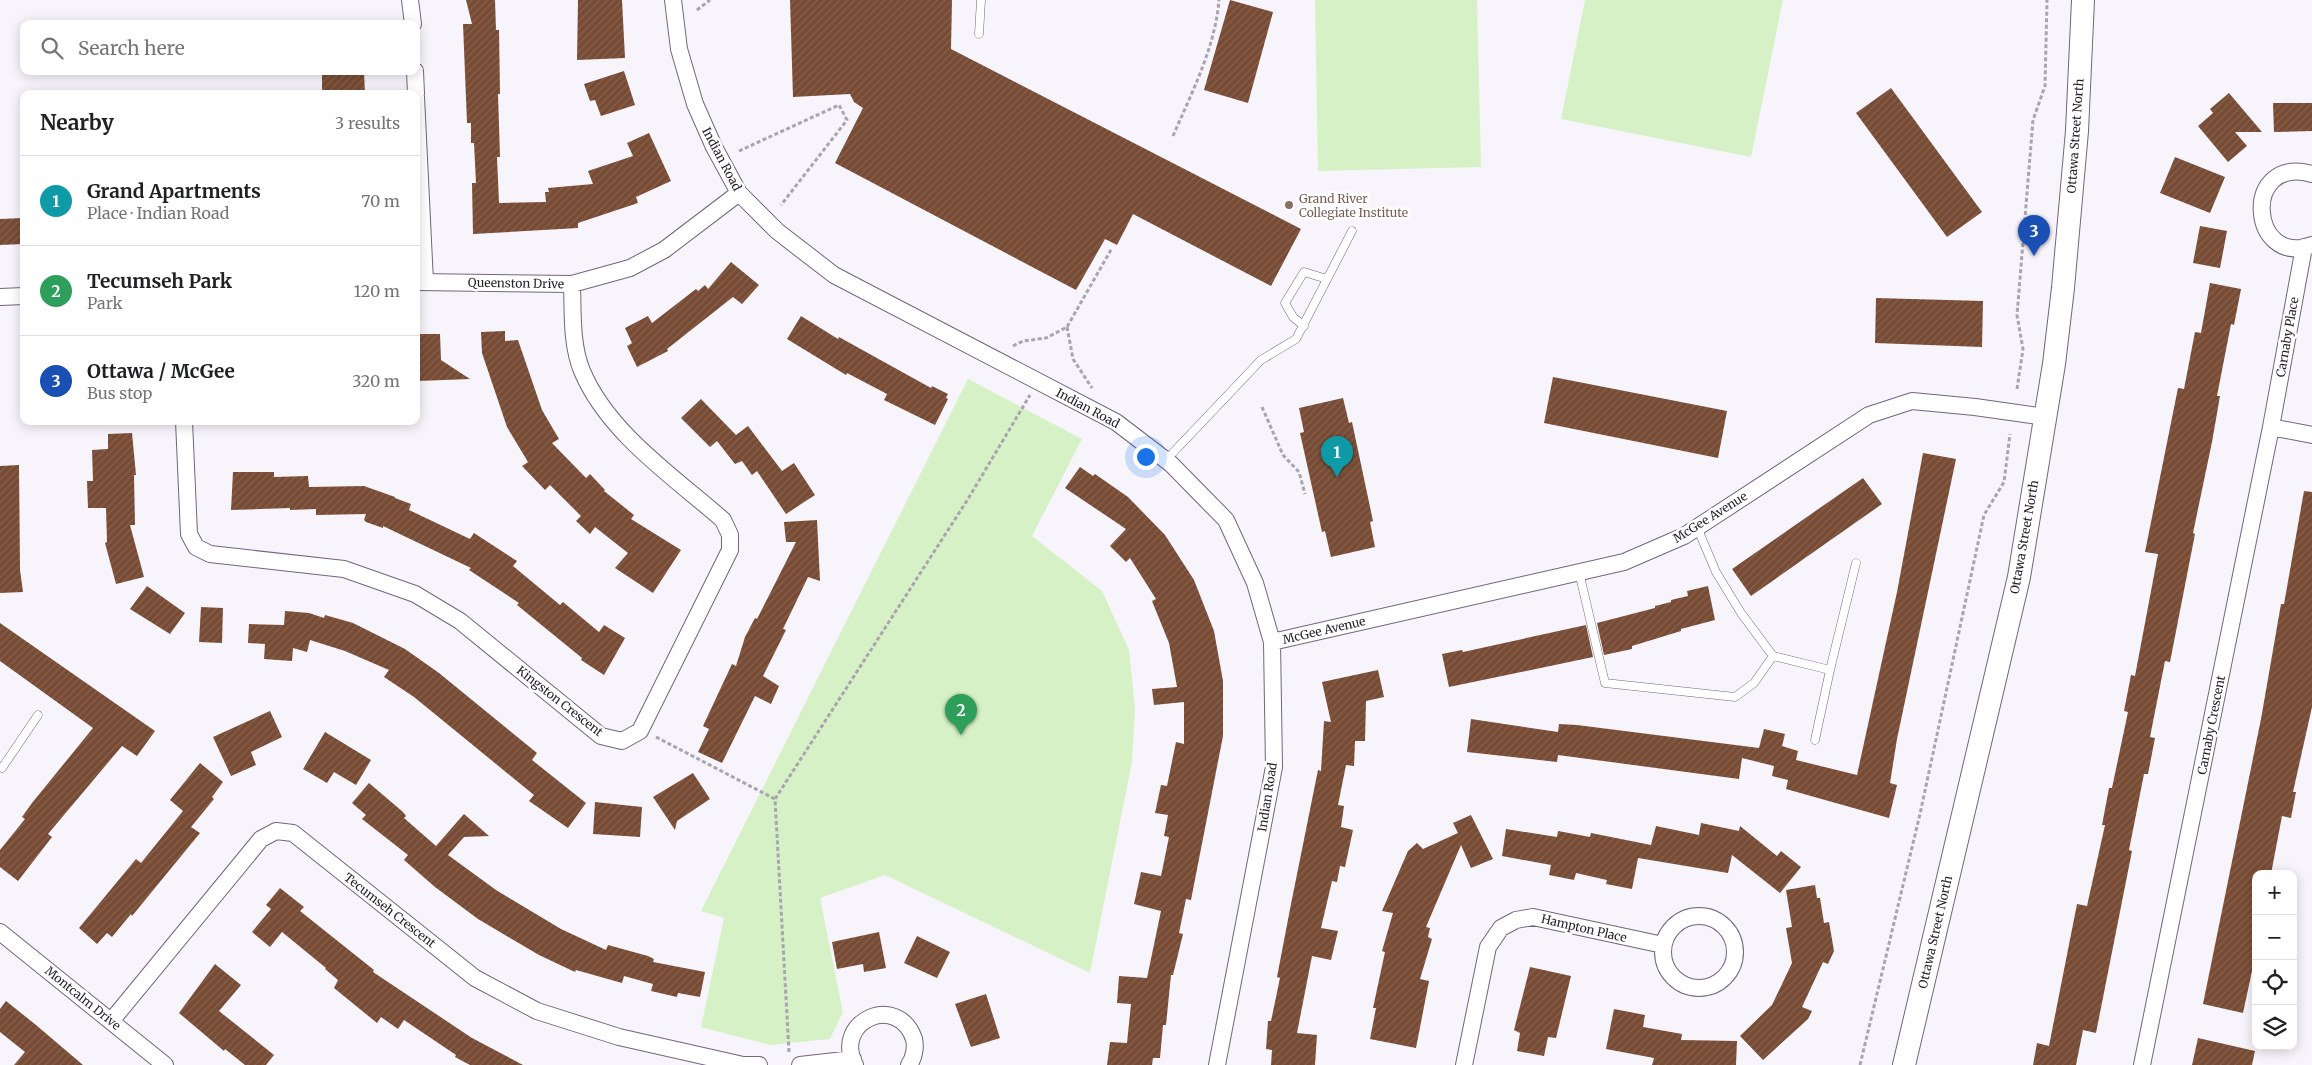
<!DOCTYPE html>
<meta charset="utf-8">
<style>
:root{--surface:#fff;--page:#f6f6f6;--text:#202124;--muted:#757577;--line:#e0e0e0;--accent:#a42e87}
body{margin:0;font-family:Merriweather,serif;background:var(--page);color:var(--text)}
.controls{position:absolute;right:15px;bottom:15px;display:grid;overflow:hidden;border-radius:10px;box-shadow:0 2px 12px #0003}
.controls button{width:45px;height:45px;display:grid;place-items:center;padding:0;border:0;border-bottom:1px solid var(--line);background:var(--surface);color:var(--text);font:25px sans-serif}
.you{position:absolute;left:1145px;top:456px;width:18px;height:18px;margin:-12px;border:4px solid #fff;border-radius:50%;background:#1a73e8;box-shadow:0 0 0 8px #1a73e833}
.badge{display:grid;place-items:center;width:32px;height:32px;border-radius:50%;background:var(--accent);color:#fff;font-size:16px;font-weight:700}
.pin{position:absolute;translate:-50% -41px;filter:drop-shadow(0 1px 2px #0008)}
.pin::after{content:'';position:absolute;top:26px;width:18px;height:15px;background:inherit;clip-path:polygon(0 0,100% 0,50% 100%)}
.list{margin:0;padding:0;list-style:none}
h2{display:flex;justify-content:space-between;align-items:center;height:65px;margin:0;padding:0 20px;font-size:21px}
h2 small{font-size:16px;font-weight:400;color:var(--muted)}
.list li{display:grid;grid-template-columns:32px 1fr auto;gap:15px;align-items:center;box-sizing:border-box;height:90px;padding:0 20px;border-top:1px solid var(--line)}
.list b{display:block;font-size:19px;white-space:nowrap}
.list p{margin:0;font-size:16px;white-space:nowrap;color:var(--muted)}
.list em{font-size:16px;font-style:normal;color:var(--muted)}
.icon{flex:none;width:28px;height:28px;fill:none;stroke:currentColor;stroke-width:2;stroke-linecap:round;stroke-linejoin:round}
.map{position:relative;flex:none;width:2312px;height:1065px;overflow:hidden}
.search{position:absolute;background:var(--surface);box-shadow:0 2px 12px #0003;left:20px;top:20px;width:400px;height:55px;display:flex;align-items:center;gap:12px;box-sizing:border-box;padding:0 18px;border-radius:10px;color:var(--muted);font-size:19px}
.panel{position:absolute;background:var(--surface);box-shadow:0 2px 12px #0003;left:20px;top:90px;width:400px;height:335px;border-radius:10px}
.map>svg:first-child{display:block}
.park{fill:#d7f1c6}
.building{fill:url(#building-hatch)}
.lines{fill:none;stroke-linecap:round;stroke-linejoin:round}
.service-casing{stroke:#73647f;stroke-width:9}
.minor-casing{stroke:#73647f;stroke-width:18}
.secondary-casing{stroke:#73647f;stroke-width:24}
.path{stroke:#a9a4ad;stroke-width:3;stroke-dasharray:4 2.5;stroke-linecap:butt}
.service{stroke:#fff;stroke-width:8}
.minor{stroke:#fff;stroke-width:16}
.secondary{stroke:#fff;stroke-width:22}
.education-dot{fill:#8d6e63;stroke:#fff;stroke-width:2}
.labels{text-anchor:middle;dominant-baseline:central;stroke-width:5;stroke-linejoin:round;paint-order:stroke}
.street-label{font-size:12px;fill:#251f2a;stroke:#fff}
.education-label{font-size:12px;fill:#785e54;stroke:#fff;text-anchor:start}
</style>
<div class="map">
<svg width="2312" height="1065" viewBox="0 0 2312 1065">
<defs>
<pattern id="building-hatch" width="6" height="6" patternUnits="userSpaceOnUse" patternTransform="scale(1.25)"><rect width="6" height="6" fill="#784b34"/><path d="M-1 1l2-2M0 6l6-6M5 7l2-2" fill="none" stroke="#866250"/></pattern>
</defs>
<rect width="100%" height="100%" fill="#f8f4fb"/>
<path class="park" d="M1315 0H1477L1481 167 1318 171Z
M1585 0H1783L1751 157 1561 119Z
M968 379 1082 439 1032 536 1102 591 1129 650 1135 708 1132 762 1090 973 885 875 820 898 843 1012 830 1039 770 1045 701 1027 724 918 701 911Z"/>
<path class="building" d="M466 0H495L496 30H499L500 94H498L500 157H497L499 203 546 202 545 192H549L548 188 593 184 588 171 633 156 627 143 649 133 671 181 636 197 638 203 578 223V228L473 234 472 183H476L474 143H471V123H467L463 24H472Z
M578 0H622L625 58 577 60Z
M790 0H952L951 49 1301 229 1271 286 1133 214 1117 245 1105 239 1076 290 835 163 863 108 854 102 850 94 793 97Z
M1230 0 1273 12 1248 103 1204 90Z
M322 71H364L365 94H322Z
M624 71 635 105 601 116 595 100 590 101 584 84Z
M1891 88 1982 212 1947 237 1856 113Z
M2229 93 2262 132H2235L2247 146 2228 162 2198 126 2213 113 2210 109Z
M2273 103H2312V131L2274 132Z
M2175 157 2225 177 2210 213 2160 193Z
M23 218V244L0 245V219Z
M2200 226 2227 231 2220 268 2193 263Z
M731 262 759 285 742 304 733 297 667 349 668 351 637 367 627 346 632 343 625 328 648 316 652 323 696 289 698 291 705 285 708 289Z
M2210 283 2241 289 2234 325 2231 324 2217 396H2220L2212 442 2193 533 2195 534 2170 662 2165 661 2150 737 2155 738 2148 774H2144L2129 850 2132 851 2096 1033 2083 1030 2076 1065H2033L2037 1043 2049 1046 2077 904 2087 906 2105 825H2102L2109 788H2112L2128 712 2124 711 2131 675 2135 676 2158 554 2145 552 2178 388 2184 389 2195 332 2201 333Z
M1876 298 1983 301 1982 347 1875 343Z
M801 316 838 339 839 337 931 388 932 386 948 394 946 398 948 399 935 425 884 400 887 394 847 373 846 375 787 339Z
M505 331V341L518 340 542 410 559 439 552 443 586 478 590 474 605 490 604 491 634 515 631 519 681 550 653 593 615 568 628 553 595 527 590 534 576 521 581 516 550 485 545 490 522 466 528 462 507 427 482 353 481 332Z
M416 334H440L441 360 470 379 418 381Z
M1553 377 1727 411 1718 458 1544 423Z
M1343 398 1349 423 1352 422 1373 521 1370 522 1375 547 1331 557 1325 531 1322 532 1300 433 1304 432 1299 408Z
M701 399 736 435 748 426 782 471 794 463 815 495 786 514 757 471 752 475 742 461 735 464 717 441 710 447 681 418Z
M132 433 136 475H134L135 525H130L144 577 116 584 105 543 107 542 106 508H88L87 481H93L92 450 108 449V434Z
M1923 453 1956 459 1897 739 1890 783 1897 785 1889 818 1786 789 1788 780 1772 776 1774 766 1742 758 1739 779 1558 755 1557 762 1467 752 1471 719 1558 732 1559 724 1577 725 1759 748 1764 729 1785 734 1782 746 1798 751 1796 760 1857 775 1897 592Z
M19 465 20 570 23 592 0 593V466Z
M1080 467 1093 476 1095 474 1128 497 1165 535 1194 580 1214 631 1223 681V736L1191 900 1186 899 1179 933 1183 934 1173 975H1171L1166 1025H1163L1160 1058H1153L1152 1065H1107L1110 1042 1127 1043 1131 1004 1117 1003 1119 976 1147 978 1161 911 1134 904 1141 872 1161 876 1169 837 1164 836 1168 815 1155 813 1161 785 1167 786 1176 742 1184 744V702L1154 705 1152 689 1177 687 1169 643 1152 601 1156 599 1130 558 1126 562 1110 546 1126 529 1065 488Z
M233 472H274V477L308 476 309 487 364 486 395 497V498L411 504 409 510 470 539 474 533 517 561 513 566 560 605 563 602 599 632 604 625 625 638 604 675 581 660 582 658 517 605 519 603 469 570 471 568 383 526V528L366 522 364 520 366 514 316 515V509L290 510V508L231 510Z
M1863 478 1882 504 1751 596 1732 569Z
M2304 491 2312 492V707L2293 792H2296L2291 818 2282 816 2271 874H2256V971H2252L2243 1013 2203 1004 2261 719 2281 604H2284Z
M817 520 820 581 808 577 783 629 786 630 763 676 779 686 771 704 755 696 722 763 698 752 709 729 703 726 732 664 736 666 745 637 755 618 757 619 796 542H786L784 522Z
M147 586 185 613 170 634 130 609Z
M1708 586 1715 620 1681 629V631L1632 646V649L1604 655 1597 623 1655 608V606L1671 602V600L1688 596 1687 591Z
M201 607 223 608 222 643 199 642Z
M285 611 309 613 324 618 325 615 353 623 405 649 439 673 510 731 537 753 532 760 586 803 568 828 529 801 534 795 414 697 384 677 389 670 345 651 310 640 307 652 293 648 292 661 264 659 265 644 248 643 249 624 284 625Z
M0 623 155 731 137 756 122 746 48 834 52 837 18 881 0 867V850L25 819 22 817 32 803 93 728 0 661Z
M1586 625 1593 657 1449 687 1442 654 1462 650 1463 652Z
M1378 670 1384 697 1366 701 1365 741H1355L1354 766 1346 765 1338 805 1344 806 1341 827 1353 830 1345 867 1340 866 1337 882 1332 881 1321 928 1338 931 1331 960 1312 956 1297 1033 1317 1035 1315 1065H1271L1272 1050 1266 1049 1268 1021H1271L1280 978 1277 977 1291 904 1318 770 1321 771 1324 721 1331 722 1322 682Z
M270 711 282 737 251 752 256 765 231 776 213 737Z
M325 732 371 760 356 785 334 772 327 783 303 769Z
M200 763 223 782 212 797 214 799 191 827 200 833 132 916 131 914 112 937 107 933 97 944 79 928 136 859 141 863 183 811 170 800Z
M693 773 710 799 677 821 675 830 653 797Z
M369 783 403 812 406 816 404 818 436 846 464 814 489 836 464 837 448 855 496 890 561 929 606 950 608 945 648 956 654 959 653 962 705 972 700 997 678 993 677 997 651 991 653 984 624 976 622 983 576 970 575 972 539 955 478 919 435 887 404 860 408 855 362 819 366 815 352 803Z
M595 802 642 807 640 837 593 834Z
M1471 815 1493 859 1471 868 1461 845 1426 927 1430 928 1428 937 1432 939 1420 979 1429 981 1416 1048 1370 1039 1376 1008H1373L1385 952 1382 951 1393 913 1382 911 1408 851 1417 843 1423 849 1458 833 1453 823Z
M1701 823 1739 831 1740 826 1777 856 1781 851 1801 867 1780 893 1732 855 1728 873 1638 858 1632 889 1606 884 1607 880 1576 873 1574 880 1549 875 1551 865 1502 856 1506 829 1557 837 1558 831 1590 837 1591 833 1651 845 1656 826 1699 835Z
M1815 885 1817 898H1820L1824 923 1829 922 1834 951 1828 964 1823 962 1802 1007 1812 1011 1808 1019 1763 1060 1740 1036 1772 1005 1792 963 1786 928 1792 927 1786 890Z
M280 888 304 907 300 911 374 970 373 972 472 1038 523 1065H470L455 1057 456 1055 404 1020 398 1029 381 1017 377 1023 334 988 338 980 325 969 326 968 282 932 270 947 252 932 271 909 266 905Z
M879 932 886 968 864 972 863 964 837 969 832 942Z
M917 936 950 952 937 978 904 963Z
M215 964 241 985 219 1011 274 1055 266 1065H245L225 1049 224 1051 179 1013Z
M1530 967 1571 976 1556 1038 1548 1037 1544 1056 1517 1051 1520 1033 1514 1030Z
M986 994 1000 1038 971 1047 955 1004Z
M6 1001 36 1025 83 1065H14L25 1052 0 1032V1009Z
M1614 1009 1645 1015 1643 1027 1682 1034 1681 1040 1737 1041 1736 1065H1652L1654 1058 1606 1049Z
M2198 1038 2255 1051 2252 1065H2192Z"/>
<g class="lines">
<defs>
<path id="service" d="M979 34 981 0
M1304 326 1293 317 1285 303 1304 272 1327 279
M1166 460 1261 360 1296 339 1352 231
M1579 572 1605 683 1735 697 1754 683 1773 656 1741 613 1716 572 1697 527
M1773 656 1830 670 1856 563
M1815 740 1830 670
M0 767 2 768 38 715"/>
<path id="minor" d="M410 0 413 24
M673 0 679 49 695 104 714 147 739 193 777 231 834 275 1116 422 1171 464 1226 520 1255 583 1272 642 1274 767 1217 1065
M415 71 416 94
M416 97 425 282
M2312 174C2240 154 2250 269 2312 245
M416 282 572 284 630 268 664 250 739 193
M0 297 24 296
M184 421 189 534 196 547 210 554 344 569 415 594 460 621 601 736 622 741 640 731 730 550V535L723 520C674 477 608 433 582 371 571 344 573 313 572 284
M2271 427 2304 247
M1272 642 1624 562 1684 536 1869 415 1912 401 1975 407 2045 417
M1663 952a36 36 0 1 1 72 0a36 36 0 1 1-72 0Z
M0 932 165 1065
M112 1020 261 839 276 831 293 833 475 978 537 1011 619 1037 743 1065H759
M800 1065 853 1059
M855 1065C832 1021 898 992 914 1039 916 1047 914 1058 909 1065
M1464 1065 1488 947 1501 928 1516 920 1533 917 1663 945
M2142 1065 2271 427 2312 435"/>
<path id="secondary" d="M1904 1065 2019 577 2054 364 2063 288 2077 131 2083 0"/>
</defs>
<use href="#service" class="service-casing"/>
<use href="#minor" class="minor-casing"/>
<use href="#secondary" class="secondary-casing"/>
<path class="path" d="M697 10 710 0
M1173 136C1192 92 1215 48 1219 0
M739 151 839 105 847 120 781 205
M1067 327 1073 359 1092 388
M1013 346 1023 341 1046 338 1067 327 1112 248
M2017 389 2023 349 2017 315 2033 120 2045 86 2047 0
M1262 407 1283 455 1299 472 1305 494
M656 737 775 799
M789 1052 775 799 968 499 1030 395
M1860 1065 1920 814 1984 515 2004 482 2010 434"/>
<use href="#service" class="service"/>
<use href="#minor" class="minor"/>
<use href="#secondary" class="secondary"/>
</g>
<circle class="education-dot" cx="1289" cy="205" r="5"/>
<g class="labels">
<g class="street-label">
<text transform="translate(2075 136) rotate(-86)">Ottawa Street North</text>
<text transform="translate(722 159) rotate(62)">Indian Road</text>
<text transform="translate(516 283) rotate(1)">Queenston Drive</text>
<text transform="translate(2287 337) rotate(-80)">Carnaby Place</text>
<text transform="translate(1088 408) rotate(28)">Indian Road</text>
<text transform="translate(1710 517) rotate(-32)">McGee Avenue</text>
<text transform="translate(2024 537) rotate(-80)">Ottawa Street North</text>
<text transform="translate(1324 630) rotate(-13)">McGee Avenue</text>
<text transform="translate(560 701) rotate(38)">Kingston Crescent</text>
<text transform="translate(2211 725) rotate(-79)">Carnaby Crescent</text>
<text transform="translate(1267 797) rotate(-81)">Indian Road</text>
<text transform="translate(390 910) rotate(38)">Tecumseh Crescent</text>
<text transform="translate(1584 928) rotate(13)">Hampton Place</text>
<text transform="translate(1935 932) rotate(-77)">Ottawa Street North</text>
<text transform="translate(83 998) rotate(39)">Montcalm Drive</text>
</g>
<g class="education-label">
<text x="1299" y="198">Grand River<tspan x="1299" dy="14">Collegiate Institute</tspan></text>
</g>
</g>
</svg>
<div class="controls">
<button>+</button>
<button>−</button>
<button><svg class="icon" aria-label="locate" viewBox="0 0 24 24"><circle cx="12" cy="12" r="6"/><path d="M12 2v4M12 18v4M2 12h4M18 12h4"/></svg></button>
<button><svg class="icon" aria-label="layers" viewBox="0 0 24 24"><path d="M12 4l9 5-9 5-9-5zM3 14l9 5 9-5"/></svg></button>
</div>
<div class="you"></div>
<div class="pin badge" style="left:1337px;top:477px;background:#0f9aa8">1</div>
<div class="pin badge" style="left:961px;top:735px;background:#2e9e5b">2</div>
<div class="pin badge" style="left:2034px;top:256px;background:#1a4fb4">3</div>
<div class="search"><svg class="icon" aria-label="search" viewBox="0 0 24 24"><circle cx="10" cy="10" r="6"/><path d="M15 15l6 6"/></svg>Search here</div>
<section class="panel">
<h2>Nearby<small>3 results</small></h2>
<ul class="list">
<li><span class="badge" style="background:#0f9aa8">1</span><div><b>Grand Apartments</b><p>Place · Indian Road</p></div><em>70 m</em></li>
<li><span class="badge" style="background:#2e9e5b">2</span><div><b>Tecumseh Park</b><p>Park</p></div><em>120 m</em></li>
<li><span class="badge" style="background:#1a4fb4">3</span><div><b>Ottawa / McGee</b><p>Bus stop</p></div><em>320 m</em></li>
</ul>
</section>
</div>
